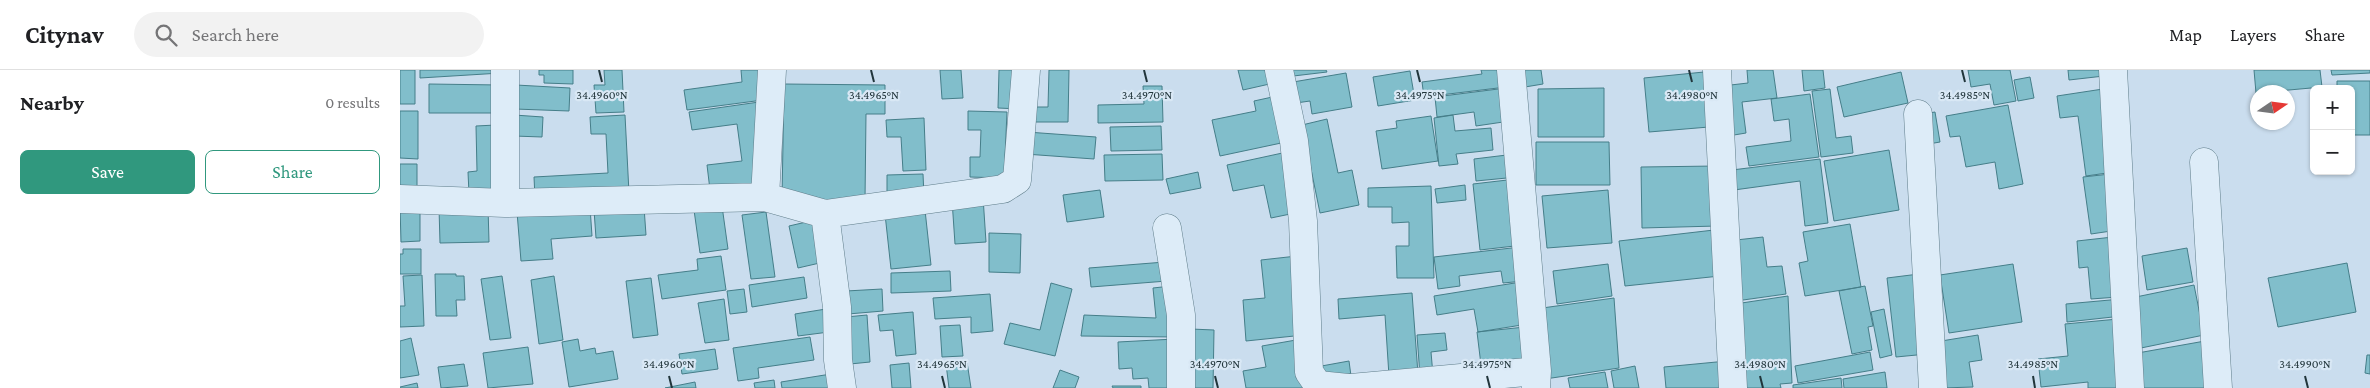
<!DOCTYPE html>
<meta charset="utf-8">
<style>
:root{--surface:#fff;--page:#f2f2f2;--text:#202124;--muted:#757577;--line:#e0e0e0;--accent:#30987e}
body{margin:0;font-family:"Crimson Pro",serif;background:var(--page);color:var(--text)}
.controls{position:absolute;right:15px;top:15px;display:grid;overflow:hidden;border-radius:8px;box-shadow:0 1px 4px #0004}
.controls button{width:45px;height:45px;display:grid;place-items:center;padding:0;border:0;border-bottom:1px solid var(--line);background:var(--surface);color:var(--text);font:25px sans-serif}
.compass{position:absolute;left:1850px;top:15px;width:45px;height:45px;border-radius:50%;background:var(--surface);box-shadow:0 1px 4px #0004;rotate:77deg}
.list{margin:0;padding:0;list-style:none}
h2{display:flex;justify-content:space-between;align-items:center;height:65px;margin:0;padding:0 20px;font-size:21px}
h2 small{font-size:16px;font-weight:400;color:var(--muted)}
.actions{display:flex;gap:10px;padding:15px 20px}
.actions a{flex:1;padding:11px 0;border:1px solid var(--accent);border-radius:8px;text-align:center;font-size:18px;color:var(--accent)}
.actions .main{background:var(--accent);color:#fff}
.icon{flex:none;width:28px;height:28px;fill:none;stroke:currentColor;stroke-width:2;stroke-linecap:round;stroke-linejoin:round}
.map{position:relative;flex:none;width:1970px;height:318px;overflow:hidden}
header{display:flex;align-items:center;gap:30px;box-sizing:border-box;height:70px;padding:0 25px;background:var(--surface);border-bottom:1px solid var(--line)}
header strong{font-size:24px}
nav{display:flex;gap:28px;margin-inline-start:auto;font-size:18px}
.search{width:350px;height:45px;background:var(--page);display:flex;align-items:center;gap:12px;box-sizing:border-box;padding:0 18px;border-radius:28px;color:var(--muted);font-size:19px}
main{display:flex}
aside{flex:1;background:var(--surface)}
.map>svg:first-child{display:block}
.building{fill:#81becb;stroke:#457e89}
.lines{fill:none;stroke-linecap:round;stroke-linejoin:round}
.street-casing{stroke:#5f7d8a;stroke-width:29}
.street{stroke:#ddecf8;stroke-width:28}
.ticks{fill:none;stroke:#21353b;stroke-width:2}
.ticks-label{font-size:12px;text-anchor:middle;fill:#21353b;stroke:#d9e8f5;stroke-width:4.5;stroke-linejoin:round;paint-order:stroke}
</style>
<header>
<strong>Citynav</strong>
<div class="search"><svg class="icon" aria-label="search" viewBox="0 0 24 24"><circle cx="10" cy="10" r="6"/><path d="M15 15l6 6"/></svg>Search here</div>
<nav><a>Map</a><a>Layers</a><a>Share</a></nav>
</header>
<main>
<aside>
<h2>Nearby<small>0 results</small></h2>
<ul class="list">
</ul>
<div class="actions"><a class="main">Save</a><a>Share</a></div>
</aside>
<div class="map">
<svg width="1970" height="318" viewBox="0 0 1970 318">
<rect width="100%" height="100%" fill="#caddee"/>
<path class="building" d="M0 0H15V34H0Z
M20 0H101V3L20 8Z
M139 0H173V14L144 13V5H139Z
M204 0H222L224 42 196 43 194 15H205Z
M341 0H359L363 30 287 40 284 20 342 12Z
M540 0H561L563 28 542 29Z
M599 0H621L620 39 598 38Z
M649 0H669L668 52H635V37H648Z
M838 0H871L874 13 843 20Z
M884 0H926L927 2 885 7Z
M1081 0H1103L1106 17 1024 27 1022 12 1082 4Z
M1116 0H1141L1143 14 1119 18Z
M1347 0H1373L1377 28 1342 32 1346 63 1328 66 1322 16 1348 13Z
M1402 0H1423L1425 18 1404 21Z
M1568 0H1610L1616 31 1594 35 1590 14 1571 17Z
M1668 0H1704V6L1669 10Z
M1854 0H1920L1922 17 1856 23Z
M1931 0H1970V3L1932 5Z
M1010 1 1015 30 978 36 973 7Z
M1304 2 1309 57 1249 62 1244 8Z
M1501 2 1508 33 1444 47 1437 17Z
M946 3 952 37 912 44 910 31 896 33 893 12Z
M1630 7 1634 28 1618 31 1614 10Z
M1937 11H1970V65H1951V19H1937Z
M29 14 100 15V43H29Z
M384 14 485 15V44H466L465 130 382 129Z
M116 15 170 18 169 41 115 39Z
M743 16H762L763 52 698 53V35L744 34Z
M1106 18 1110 51 1076 56 1074 42 1037 47 1035 27Z
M1204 18V67H1138V19Z
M1430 19 1436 68 1451 66 1453 83 1421 87 1412 21Z
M1703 19 1714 102 1686 106 1678 46 1660 48 1657 26Z
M1410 24 1419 87 1349 96 1346 77 1391 71 1389 49 1374 51 1371 29Z
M877 26 886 72 820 86 812 50 856 41 854 31Z
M359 32 360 114 310 120 307 95 342 91 337 54 292 60 289 42Z
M1608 35 1623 114 1599 119 1595 92 1566 97 1560 66 1550 67 1546 46Z
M0 41H18V89L0 88Z
M568 41 607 42 604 108 570 107V87H580L581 60H568Z
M1535 42 1540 72 1523 75 1518 45Z
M114 45 143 47 142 67 114 66Z
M225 45 229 123 135 128 134 107 208 103 206 64H191L190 47Z
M1053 45 1055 61 1091 58 1093 80 1056 84 1058 94 1039 96 1034 48Z
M1031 46 1038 91 982 99 976 61 997 58 996 51Z
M524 48 526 100 503 101 501 67H487L486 50Z
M927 49 938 103 952 100 959 135 920 143 902 55Z
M96 55 98 123 69 124 68 102 77 101 76 56Z
M761 56 762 80 711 81 710 57Z
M627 62 696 67 694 89 625 84Z
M1136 72H1209L1210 115H1136Z
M1489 80 1499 140 1434 151 1424 91Z
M887 82 900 142 871 148 864 115 833 121 827 95Z
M762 84 763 110 705 111 704 85Z
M1115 84 1117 107 1076 111 1074 89Z
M1420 89 1428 153 1405 156 1400 111 1334 120 1332 100Z
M0 94H17V121H0Z
M1316 96 1317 156 1242 158 1241 97Z
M798 102 801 118 770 124 766 109Z
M523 104 524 126 487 127V105Z
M1710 104 1718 160 1691 164 1683 107Z
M1116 109 1123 175 1080 180 1073 114Z
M1065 115 1066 130 1037 133 1035 119Z
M1031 116 1034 208H997L996 176H1009V152L992 153V137H968V118Z
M700 120 704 147 667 152 663 125Z
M1208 120 1212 173 1147 178 1142 126Z
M583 127 586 172 555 174 552 130Z
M0 136H20V171L1 172Z
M322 136 328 179 300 183 294 140Z
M88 137 89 172 40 173 39 138Z
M190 137 192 166 151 169 153 189 121 191 117 142Z
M244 137 246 165 196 168 194 140Z
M525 140 531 195 491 199 485 144Z
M366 142 375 207 351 209 342 145Z
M415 150 424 192 398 198 389 156Z
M1450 154 1461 217 1405 226 1399 193 1408 191 1403 162Z
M1314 160 1320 206 1225 216 1219 171Z
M589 163 621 164 620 203 589 202Z
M1363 167 1367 197 1382 196 1386 224 1336 231 1327 171Z
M1713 167 1718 227 1691 229 1688 197 1679 198 1677 171Z
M1120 177 1124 211 1103 213 1101 201 1059 206 1060 216 1038 219 1034 187Z
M1787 178 1793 212 1747 220 1742 186Z
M3 179H21V204H0V184H3Z
M321 186 326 220 262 229 258 205 298 200 297 189Z
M897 186 904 265 846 271 843 230 865 228 861 190Z
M765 192 767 211 691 217 689 198Z
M1947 193 1956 242 1878 257 1868 208Z
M1208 194 1212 226 1157 234 1153 201Z
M1613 194 1622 252 1549 263 1540 205Z
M550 201 551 221 491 223V203Z
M35 204H56V206H64L65 230H56L57 246H36Z
M1519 204 1527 284 1496 287 1487 208Z
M22 205 24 256 0 257V236H5L3 206Z
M102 206 111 268 90 270 81 209Z
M154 206 163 270 139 274 131 210Z
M404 207 407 228 352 237 349 215Z
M251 208 258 265 233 268 226 211Z
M1121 212 1128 254 1078 262 1074 239 1037 245 1034 226Z
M651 213 672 219 655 286 604 274 610 253 640 260Z
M1794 215 1804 265 1741 278 1731 228Z
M771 216 776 267 681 266 684 245 756 248 753 218Z
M1465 216 1473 256 1468 257 1472 280 1452 284 1439 221Z
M344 219 347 242 330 244 327 221Z
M482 219 483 241 448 244 446 221Z
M1012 223 1018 304 989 306 985 245 939 249 938 229Z
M590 224 593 261 571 263V247L535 249 533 228Z
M1388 226 1392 313 1380 314 1381 318H1343L1335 234Z
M1214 228 1219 298 1145 309 1135 239Z
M324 229 329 270 305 273 298 233Z
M1721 229 1722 246 1667 252 1666 234Z
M426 239 429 262 398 266 395 244Z
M1484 239 1492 285 1480 288 1471 242Z
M513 242 516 284 496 286 493 260 480 261 478 245Z
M467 245 470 292 450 294 446 247Z
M1718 249 1725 318H1688V312L1641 317 1638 289 1668 286 1665 254Z
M560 255 563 286 542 287 540 256Z
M1125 257 1129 298 1082 303 1077 262Z
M791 259 814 260 813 318H789Z
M1045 263 1047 280 1031 282 1033 305 1020 306 1017 265Z
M1578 265 1582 290 1569 292 1573 317 1542 318 1535 272Z
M410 267 414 290 358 298 359 308 338 311 333 278Z
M11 268 19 305 0 308V271Z
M178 269 180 281 195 278 196 284 213 281 218 309 169 317 162 272Z
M775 269 778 318H749L748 308 733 309 732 298 719 299 718 272Z
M896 270 904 318H846L843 301 866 297 862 276Z
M1805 271 1813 318H1738L1732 284Z
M128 277 133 314 88 318 83 283Z
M315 279 318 299 282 304 279 284Z
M1470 282 1473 300 1398 313 1395 296Z
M1967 285H1970V304L1965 303Z
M949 291 951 306 919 312 916 297Z
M1327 291 1330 318H1266L1264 297Z
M567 292 571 318H549L546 294Z
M509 293 511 318H492L490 295Z
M64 294 68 316 41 318 38 297Z
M1235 296 1239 318H1214L1211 301Z
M660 300 679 307 675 318H653Z
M1205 302 1208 318H1170L1168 308Z
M1485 302 1487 318H1444L1443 309Z
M431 304 433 318H382L381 312Z
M1441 308 1442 318H1393V315Z
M374 310 375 318H355L354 313Z
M295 312 296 318H265Z
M17 313 18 318H0V317Z
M712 316H741V318H713Z"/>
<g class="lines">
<defs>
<path id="street" d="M105 0V133
M879 0 894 71 903 151 909 302 918 315 948 318
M1111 0 1137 301 1136 318
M1317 0 1333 318
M1713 0 1730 318
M1518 44 1533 318
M1804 92 1818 318
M365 127 372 0
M0 129 105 133 365 127 425 144 603 119 617 110 626 0
M425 144 437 237 438 290 442 318
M767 158 781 245V318
M951 318 1137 301"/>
</defs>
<use href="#street" class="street-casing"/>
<use href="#street" class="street"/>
</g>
<path class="ticks" d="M199 0 202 12M471 0 474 12M744 0 747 12M1017 0 1020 12M1289 0 1292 12M1562 0 1565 12M269 306 272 318M542 306 545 318M815 306 818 318M1087 306 1090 318M1360 306 1363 318M1633 306 1635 318M1905 306 1908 318"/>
<g class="ticks-label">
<text x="202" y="29">34.4960°N</text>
<text x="474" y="29">34.4965°N</text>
<text x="747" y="29">34.4970°N</text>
<text x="1020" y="29">34.4975°N</text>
<text x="1292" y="29">34.4980°N</text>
<text x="1565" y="29">34.4985°N</text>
<text x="269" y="298">34.4960°N</text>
<text x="542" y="298">34.4965°N</text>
<text x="815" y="298">34.4970°N</text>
<text x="1087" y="298">34.4975°N</text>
<text x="1360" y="298">34.4980°N</text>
<text x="1633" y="298">34.4985°N</text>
<text x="1905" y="298">34.4990°N</text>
</g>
</svg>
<div class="controls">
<button>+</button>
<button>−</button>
</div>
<svg class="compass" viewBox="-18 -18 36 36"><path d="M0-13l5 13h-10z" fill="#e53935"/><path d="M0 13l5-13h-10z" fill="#757577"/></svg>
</div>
</main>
